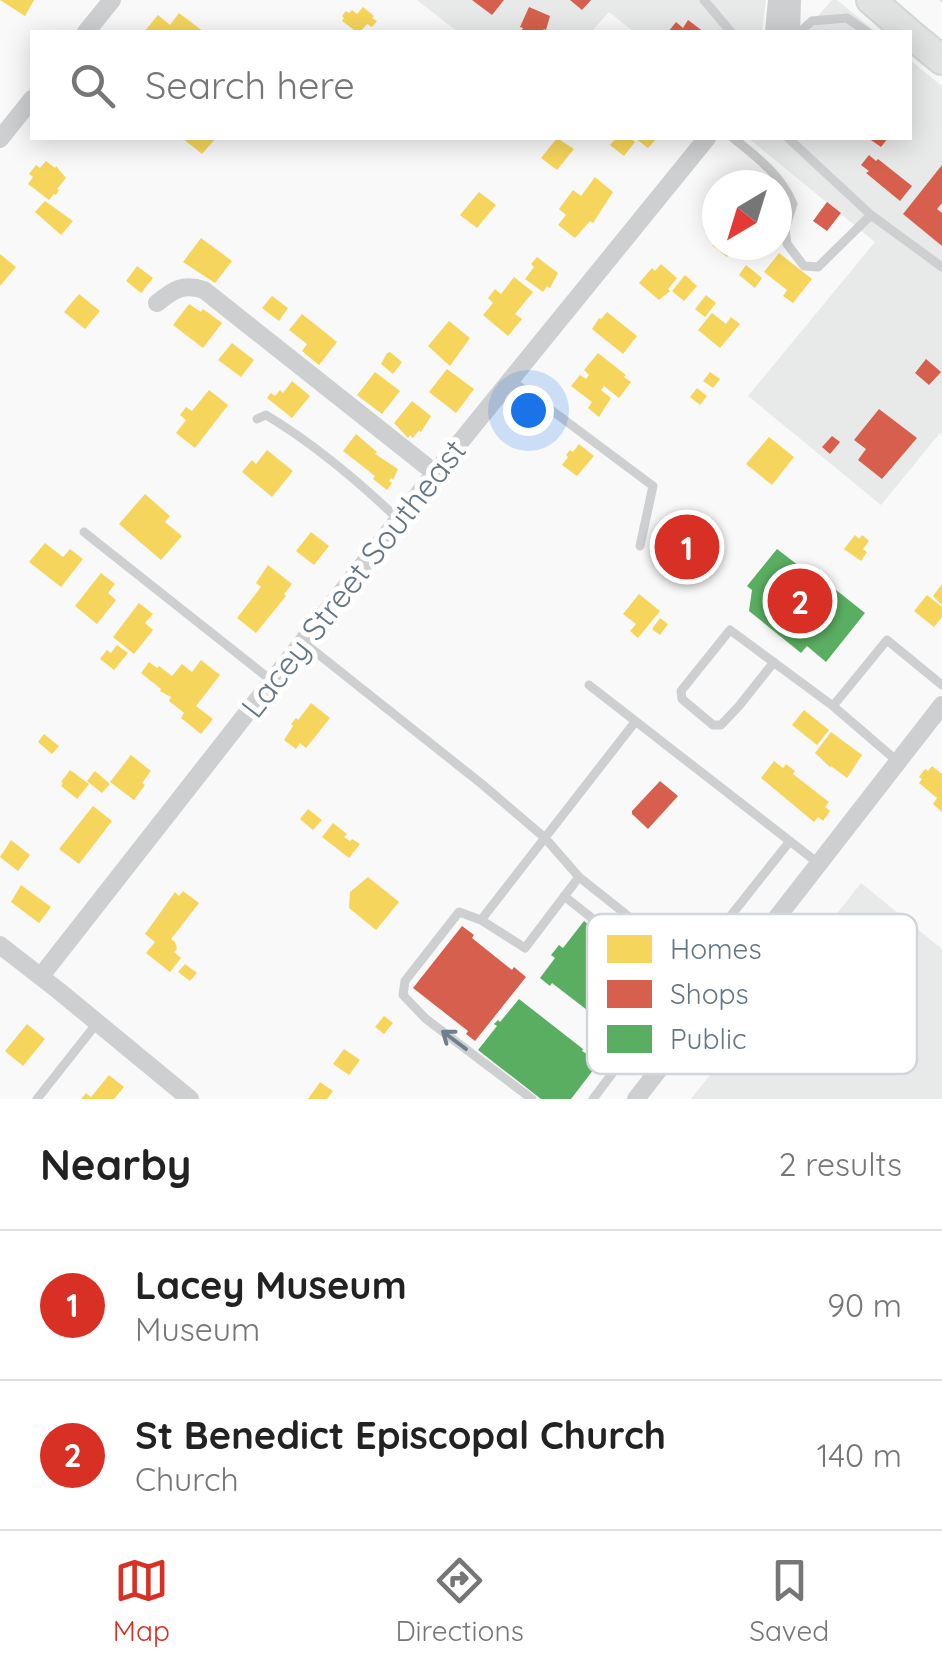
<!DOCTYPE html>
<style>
:root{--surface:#fff;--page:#f6f6f6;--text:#222;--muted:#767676;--line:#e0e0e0;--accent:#d93025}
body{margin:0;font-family:Quicksand,sans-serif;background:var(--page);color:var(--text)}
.compass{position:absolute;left:702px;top:170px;width:90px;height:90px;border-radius:50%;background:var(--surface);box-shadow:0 5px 25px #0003;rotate:218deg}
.you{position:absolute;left:528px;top:410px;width:35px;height:35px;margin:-25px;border:8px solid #fff;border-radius:50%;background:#1a73e8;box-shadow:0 0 0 15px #1a73e833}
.badge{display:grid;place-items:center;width:65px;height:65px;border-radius:50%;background:var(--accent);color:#fff;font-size:32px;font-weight:700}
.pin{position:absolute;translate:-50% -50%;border:5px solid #fff;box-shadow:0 2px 10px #0006}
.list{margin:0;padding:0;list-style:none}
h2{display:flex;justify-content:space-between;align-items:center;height:130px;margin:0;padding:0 40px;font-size:42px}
h2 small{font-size:32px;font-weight:400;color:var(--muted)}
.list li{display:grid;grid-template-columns:65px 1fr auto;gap:30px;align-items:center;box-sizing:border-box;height:150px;padding:0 40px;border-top:2px solid var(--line)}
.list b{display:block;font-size:38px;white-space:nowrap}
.list p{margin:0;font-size:32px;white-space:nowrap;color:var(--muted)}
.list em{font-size:32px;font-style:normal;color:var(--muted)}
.icon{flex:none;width:55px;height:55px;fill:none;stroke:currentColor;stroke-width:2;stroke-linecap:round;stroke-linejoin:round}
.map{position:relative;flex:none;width:942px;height:1099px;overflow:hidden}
.search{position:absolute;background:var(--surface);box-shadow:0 5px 25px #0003;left:30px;right:30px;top:30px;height:110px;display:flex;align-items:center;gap:25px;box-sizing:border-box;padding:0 35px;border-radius:0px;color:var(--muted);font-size:38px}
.sheet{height:430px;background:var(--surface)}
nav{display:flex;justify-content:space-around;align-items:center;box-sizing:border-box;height:140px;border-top:2px solid var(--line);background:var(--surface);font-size:28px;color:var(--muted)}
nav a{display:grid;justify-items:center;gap:5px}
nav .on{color:var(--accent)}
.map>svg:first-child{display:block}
.built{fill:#e8e9e9}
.homes{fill:#f6d55c}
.shops{fill:#d6604d}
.public{fill:#5aae61}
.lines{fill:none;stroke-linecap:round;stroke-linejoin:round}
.secondary-casing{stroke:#d5d6d7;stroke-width:32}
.path{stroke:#cbcccd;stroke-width:2.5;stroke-dasharray:5 5;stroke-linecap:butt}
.service{stroke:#cecfd0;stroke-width:9}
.minor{stroke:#cecfd0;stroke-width:18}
.secondary{stroke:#e1e2e2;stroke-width:28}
.oneway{stroke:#707f8b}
.labels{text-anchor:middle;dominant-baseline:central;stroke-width:10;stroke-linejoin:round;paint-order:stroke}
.street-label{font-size:32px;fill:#657683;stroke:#fff}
.key{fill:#fff;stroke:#d1d6da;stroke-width:2.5}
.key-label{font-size:28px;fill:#657683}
</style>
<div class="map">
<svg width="942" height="1099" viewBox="0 0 942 1099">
<rect width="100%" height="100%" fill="#f9f9f9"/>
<path class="built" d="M417 0H766L762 32H634L609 12 591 32H458Z
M832 0H837L876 32H804Z
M910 60 942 86V434L940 433 881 505 748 396 875 242 748 138H910Z
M861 883 942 949V1099H691Z"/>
<path class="homes" d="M0 0H34L25 16Z
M363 7 374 16 372 18 377 21 372 27 367 24 360 32H357L342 21 344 18 342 16 346 11 349 13 352 10 357 14Z
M179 13 204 32H144L158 15 170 25Z
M182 138H216L202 154Z
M557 138 574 149 557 170 541 158Z
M616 138H630L635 142 624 156 610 145Z
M635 138H657L648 148Z
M46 161 55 168 56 166 66 178 57 189 59 190 56 195 54 194 49 200 28 184 33 177 29 174 36 165 40 168Z
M595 177 613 192 593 223 590 221 575 238 558 225 566 215 559 209 573 190 581 196Z
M479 192 496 205 477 228 460 215Z
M45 201 73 221 61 235 35 212Z
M201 238 232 261 215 283 183 262Z
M712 245H737L727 257Z
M779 253 812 279 793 303 783 296 787 290 764 272Z
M0 254 16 267 0 286Z
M537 257 558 273 550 288 547 286 543 292 525 279 534 267 531 264Z
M661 264 677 278 668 289 670 291 659 300 639 283 652 268 655 271Z
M746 265 762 278 755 288 739 275Z
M137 266 153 278 141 293 126 281Z
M685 275 697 286 684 301 672 291Z
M514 277 533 292 515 314 522 319 508 336 483 315 493 303 488 298 495 289 501 294Z
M79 294 100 311 85 329 64 312Z
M706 295 716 303 705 317 695 309Z
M272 296 288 308 279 321 262 308Z
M189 304 201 312 203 309 222 323 203 348 173 325Z
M607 312 637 336 623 354 592 329 599 318 601 319Z
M712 313 726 324 731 317 740 324 720 348 698 330Z
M302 314 337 342 319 365 302 351 307 344 289 330Z
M449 321 470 338 450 366 428 346Z
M232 343 254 360 241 377 218 360Z
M390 352 402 362 393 374 381 364 387 353Z
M598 353 626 375 624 377 631 382 619 398 604 386 601 390 611 398 599 417 588 408 592 402 571 386 580 375 586 379 589 375 584 370Z
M447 369 474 389 456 413 429 392Z
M375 372 400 391 382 414 357 395Z
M710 372 720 379 713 388 703 381Z
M292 381 310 396 292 418 267 398 271 393 275 396 280 390 283 393Z
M697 388 707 396 700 405 690 397Z
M209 390 228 405 195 448 176 433 186 420 180 415 186 407 192 411Z
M412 401 431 416 421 432 419 430 413 438 410 435 408 438 394 423Z
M356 434 377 452 375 454 398 469 393 480 391 478 389 481 392 483 387 490 373 479 375 476 343 451Z
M769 437 794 457 772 485 746 464Z
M579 444 594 456 577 476 562 465 568 457 566 455 570 450 573 452Z
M267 450 293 471 272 497 242 472 252 460 256 464Z
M145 494 170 516 165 522 182 536 161 560 119 524Z
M311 532 329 546 314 565 296 551Z
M855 535 859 539 862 535 869 541 863 549 867 552 861 561 844 549Z
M45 543 63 557 70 549 83 559 61 587 29 562Z
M268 565 292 584 284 594 286 596 256 633 237 618 261 587 256 583Z
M101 573 115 584 108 593 116 600 97 624 75 606Z
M942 584V605L933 596Z
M639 594 660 611 638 638 630 631 636 624 623 614Z
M927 595 942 607V617L934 627 914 611Z
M139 603 153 614 145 623 153 630 134 654 113 637Z
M660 618 668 624 660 635 652 629Z
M117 645 128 653 114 670 100 659 107 650 111 653Z
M201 660 220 675 196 706 213 719 201 734 181 718 184 713 169 701 171 697 160 691 161 689 141 673 149 662 157 668 159 666 172 676 182 664 192 672Z
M311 703 330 718 306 748 300 743 296 749 284 740 293 726 291 724 296 718 298 720Z
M804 710 829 730 817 745 792 725Z
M831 732 862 755 847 778 831 766 830 767 815 753Z
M44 734 59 746 52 754 38 742Z
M131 755 151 771 142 783 145 785 134 800 110 782Z
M774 761 783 768 786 764 795 771 793 774 829 802 825 807 830 811 823 821 818 817 814 822 761 778Z
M932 766 942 774V812L933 804 937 798 919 783 922 779 919 777 925 769 928 771Z
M70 770 89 784 77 799 61 786 63 783 61 782Z
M95 771 110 784 102 793 87 781Z
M93 806 112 821 79 864 59 849Z
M308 809 322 820 313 830 300 819Z
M333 823 347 834 344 837 350 841 352 839 360 844 349 858 322 837Z
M11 840 30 855 18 871 0 857Z
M368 877 399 902 376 930 349 908 350 892Z
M21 885 51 907 39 923 11 902Z
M183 891 199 903 171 939 175 942 177 949 174 952 181 958 170 972 146 953 155 942 145 934 175 892 179 896Z
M185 964 197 973 190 981 178 972Z
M384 1016 393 1023 384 1034 375 1027Z
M27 1024 45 1039 23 1066 5 1051Z
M344 1049 360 1060 349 1075 333 1064Z
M109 1075 124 1087 114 1099H81L86 1093 91 1097Z
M320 1082 333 1091 327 1099H308Z"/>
<path class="shops" d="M472 0H504L492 15Z
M570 0H591L582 10Z
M529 7 550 16 546 30 544 29 542 32H521L523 28 520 27Z
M688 20 704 32H668L676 22 683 28Z
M868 138H888L881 147Z
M869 155 876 161 878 159 912 186 900 201 866 173 869 171 861 165Z
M942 165V203L937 209 942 213V246L903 214Z
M827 202 841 213 827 231 813 221Z
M926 359 941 372 929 385 915 373Z
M879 409 917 438 882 479 858 460 866 449 854 440Z
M832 436 840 442 830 454 822 447Z
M660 781 678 796 648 829 632 814V811Z
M462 926 474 935 472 938 512 970 514 967 526 977 475 1041 466 1034 468 1031 413 988Z"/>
<path class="public" d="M677 527 681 529 682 527 704 536 693 564 671 555 677 539 673 537Z
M777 549 803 569 806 566 865 613 826 662 807 646 801 653 749 611 752 590 747 586Z
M584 921 605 938 597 948 643 984 647 976 658 985 638 1008 644 1013 637 1021 632 1016 592 1067 594 1069 571 1099H541L478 1050 497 1026 494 1024 498 1020 500 1022 519 999 583 1049 582 1051 587 1054 609 1027 552 983 550 986 540 978 555 958 551 955 559 945 563 948Z"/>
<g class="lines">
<defs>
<path id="secondary" d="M871 0 908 32
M910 34 942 60"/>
</defs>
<use href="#secondary" class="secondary-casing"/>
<path class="path" d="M941 0 942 1"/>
<path class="service" d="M704 0 731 32
M800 32 812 21 847 18 867 32
M733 138C757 157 781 175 793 204L785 229 787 244 804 266 818 267 871 215
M788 138 871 215 942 267
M511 380 653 486 640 546
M257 419 266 415C313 443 358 481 398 519
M84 532 272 681
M303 642 483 785 545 838 579 877 691 966 678 986 593 1099
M774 662 739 706 721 725H713L682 699 681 691 685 686 730 630 833 706 897 761
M589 685 818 863
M833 706 887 640 942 685
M579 877 525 948 481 920 635 722
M564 896 678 986
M481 920 459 912 405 981 403 995 426 1019 532 1099
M691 966 790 841
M682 977 712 1000
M37 1099 97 1023"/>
<path class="minor" d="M86 32 112 0
M774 32 777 0
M791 32 792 0
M0 139 32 99
M157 303C173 290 183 283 204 290L435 473
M0 945 59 991 190 1099
M41 976 435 473 707 138
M636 1099 942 705"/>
<use href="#secondary" class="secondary"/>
</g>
<defs><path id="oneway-shaft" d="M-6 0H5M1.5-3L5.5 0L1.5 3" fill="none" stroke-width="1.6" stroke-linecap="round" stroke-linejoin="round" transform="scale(2.5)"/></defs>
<use class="oneway" href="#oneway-shaft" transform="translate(454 1040) rotate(-143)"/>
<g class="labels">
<g class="street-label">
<text transform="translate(353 578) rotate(-52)">Lacey Street Southeast</text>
</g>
</g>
<rect x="587" y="914" width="330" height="160" rx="15" class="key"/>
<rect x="607" y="935" width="45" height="28" fill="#f6d55c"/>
<rect x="607" y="980" width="45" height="28" fill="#d6604d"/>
<rect x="607" y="1025" width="45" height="28" fill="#5aae61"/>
<g class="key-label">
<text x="670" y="959">Homes</text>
<text x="670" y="1004">Shops</text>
<text x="670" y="1049">Public</text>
</g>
</svg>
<svg class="compass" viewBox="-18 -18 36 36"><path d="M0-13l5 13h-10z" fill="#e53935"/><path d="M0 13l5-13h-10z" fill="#767676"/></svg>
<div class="you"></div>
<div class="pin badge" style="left:687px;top:547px">1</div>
<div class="pin badge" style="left:800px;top:601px">2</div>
<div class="search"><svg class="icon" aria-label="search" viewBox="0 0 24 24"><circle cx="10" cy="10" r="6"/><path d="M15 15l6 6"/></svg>Search here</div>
</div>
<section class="sheet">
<h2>Nearby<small>2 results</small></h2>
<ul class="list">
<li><span class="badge">1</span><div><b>Lacey Museum</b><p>Museum</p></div><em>90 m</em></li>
<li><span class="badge">2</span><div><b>St Benedict Episcopal Church</b><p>Church</p></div><em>140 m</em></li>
</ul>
</section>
<nav>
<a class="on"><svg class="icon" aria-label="map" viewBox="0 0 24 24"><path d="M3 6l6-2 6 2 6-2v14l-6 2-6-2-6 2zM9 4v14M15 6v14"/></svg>Map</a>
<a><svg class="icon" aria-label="directions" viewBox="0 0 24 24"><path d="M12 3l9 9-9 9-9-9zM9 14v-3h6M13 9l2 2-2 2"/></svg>Directions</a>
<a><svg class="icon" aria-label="saved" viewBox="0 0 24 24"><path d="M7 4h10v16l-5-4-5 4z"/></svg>Saved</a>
</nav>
